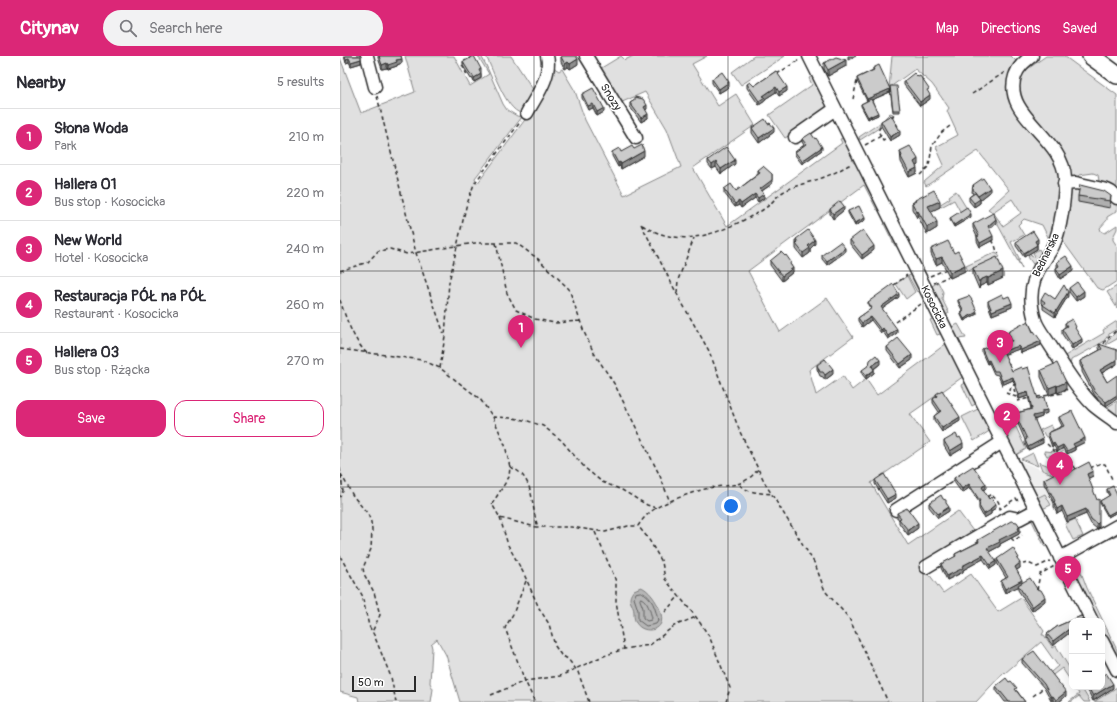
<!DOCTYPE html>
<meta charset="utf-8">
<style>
:root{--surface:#fff;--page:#f2f2f3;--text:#2b2b33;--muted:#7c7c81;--line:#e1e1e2;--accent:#db2777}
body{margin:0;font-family:Pangolin,sans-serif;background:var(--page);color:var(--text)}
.controls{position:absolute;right:12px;bottom:12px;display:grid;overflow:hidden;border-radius:8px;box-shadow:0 4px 16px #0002}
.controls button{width:36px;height:36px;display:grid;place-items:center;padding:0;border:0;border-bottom:1px solid var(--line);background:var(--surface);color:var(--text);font:20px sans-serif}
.scale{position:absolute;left:12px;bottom:10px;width:64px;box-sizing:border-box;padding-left:4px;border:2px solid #2b2b2b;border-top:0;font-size:11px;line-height:14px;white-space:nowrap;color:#2b2b2b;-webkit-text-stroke:3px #fff;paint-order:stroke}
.you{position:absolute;left:391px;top:450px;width:14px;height:14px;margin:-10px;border:3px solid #fff;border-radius:50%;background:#1a73e8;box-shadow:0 0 0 6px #1a73e833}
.badge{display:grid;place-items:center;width:26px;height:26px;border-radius:50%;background:var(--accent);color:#fff;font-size:13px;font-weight:700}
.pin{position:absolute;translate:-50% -33px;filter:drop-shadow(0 1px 2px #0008)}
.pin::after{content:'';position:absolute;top:21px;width:14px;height:12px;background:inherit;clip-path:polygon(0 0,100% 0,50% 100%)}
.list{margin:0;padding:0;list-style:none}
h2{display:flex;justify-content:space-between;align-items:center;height:52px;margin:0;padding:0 16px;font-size:17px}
h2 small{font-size:13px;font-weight:400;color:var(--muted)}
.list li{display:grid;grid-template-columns:26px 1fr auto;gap:12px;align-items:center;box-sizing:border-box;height:56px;padding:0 16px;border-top:1px solid var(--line)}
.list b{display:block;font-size:15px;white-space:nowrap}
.list p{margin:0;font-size:13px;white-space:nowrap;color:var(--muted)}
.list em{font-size:13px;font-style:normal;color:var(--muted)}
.actions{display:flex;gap:8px;padding:12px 16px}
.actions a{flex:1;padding:9px 0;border:1px solid var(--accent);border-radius:12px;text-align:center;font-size:14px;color:var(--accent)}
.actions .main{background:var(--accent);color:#fff}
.icon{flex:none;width:22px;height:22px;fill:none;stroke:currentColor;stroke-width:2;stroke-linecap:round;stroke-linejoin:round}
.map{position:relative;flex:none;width:777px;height:646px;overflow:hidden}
header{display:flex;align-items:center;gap:24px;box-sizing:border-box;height:56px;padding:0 20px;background:var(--accent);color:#fff}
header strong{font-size:19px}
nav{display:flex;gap:22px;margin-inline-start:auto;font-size:14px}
.search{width:280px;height:36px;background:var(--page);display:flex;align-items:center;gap:10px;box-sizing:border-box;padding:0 14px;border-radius:22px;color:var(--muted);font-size:15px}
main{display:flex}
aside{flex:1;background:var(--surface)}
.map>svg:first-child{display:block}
.built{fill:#efefef}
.green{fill:#e0e0e0;stroke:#868686;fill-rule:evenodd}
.water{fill:#b6b6b6;stroke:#7e7e7e}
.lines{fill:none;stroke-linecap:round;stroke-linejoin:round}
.shore{stroke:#636363;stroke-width:1}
.minor-casing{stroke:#2b2b2b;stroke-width:15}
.highway-casing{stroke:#2b2b2b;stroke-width:20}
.path{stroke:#2b2b2b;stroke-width:1.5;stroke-dasharray:4 3;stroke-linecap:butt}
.minor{stroke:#fff;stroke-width:12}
.highway{stroke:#fff;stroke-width:17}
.wall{fill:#afafaf;stroke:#2b2b2b}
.shaded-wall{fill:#8e8e8e;stroke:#2b2b2b}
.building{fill:#cbcbcb;stroke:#2b2b2b}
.grid{fill:none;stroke:#2b2b2b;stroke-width:1;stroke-opacity:0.55}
.labels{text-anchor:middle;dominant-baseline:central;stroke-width:3;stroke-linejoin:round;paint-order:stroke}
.street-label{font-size:11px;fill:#2b2b2b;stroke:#fff}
</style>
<header>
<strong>Citynav</strong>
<div class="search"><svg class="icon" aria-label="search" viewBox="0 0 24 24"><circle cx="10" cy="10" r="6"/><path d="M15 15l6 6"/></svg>Search here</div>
<nav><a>Map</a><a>Directions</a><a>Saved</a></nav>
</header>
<main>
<aside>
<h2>Nearby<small>5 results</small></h2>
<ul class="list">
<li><span class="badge">1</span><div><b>Słona Woda</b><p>Park</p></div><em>210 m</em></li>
<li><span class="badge">2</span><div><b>Hallera 01</b><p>Bus stop · Kosocicka</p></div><em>220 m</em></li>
<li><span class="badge">3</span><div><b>New World</b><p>Hotel · Kosocicka</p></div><em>240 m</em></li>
<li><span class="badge">4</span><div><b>Restauracja PÓŁ na PÓŁ</b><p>Restaurant · Kosocicka</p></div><em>260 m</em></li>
<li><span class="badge">5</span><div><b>Hallera 03</b><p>Bus stop · Rżącka</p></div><em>270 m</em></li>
</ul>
<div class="actions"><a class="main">Save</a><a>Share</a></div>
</aside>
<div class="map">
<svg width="777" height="646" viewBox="0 0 777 646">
<rect width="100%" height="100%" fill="#fff"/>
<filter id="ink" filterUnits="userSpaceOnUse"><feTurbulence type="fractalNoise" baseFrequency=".025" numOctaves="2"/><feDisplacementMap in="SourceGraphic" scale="8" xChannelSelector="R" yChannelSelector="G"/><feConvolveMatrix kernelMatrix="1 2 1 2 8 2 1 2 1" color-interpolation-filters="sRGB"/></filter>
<g filter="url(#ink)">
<path class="built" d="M678 404 715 419 730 411 742 433 702 453Z"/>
<path class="green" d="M65 0H114L130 30 149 18 138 0H141L146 9 163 48 167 54 177 60 182 61 135 122 137 128 190 57 211 10 219 15 222 13 235 35 245 64 284 139 341 111 327 73 305 36 280 47 258 14 281 0 285 4 293 0H367L352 8 378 50 396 38 415 69 353 112 387 170 502 87 500 83 504 82 514 102 512 104 514 107H518L540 152 537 154 524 129 408 215 440 276 487 242 513 281 469 314 476 339 503 320 512 334 526 323 537 339 607 287 624 320 570 358 590 386 531 427 568 489 618 455 636 479 583 510 603 537 631 518 658 556 681 542 704 575 702 579H704L713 592 716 590 732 616V627L722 612 701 628 699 626 718 610 701 586 665 617 664 616 636 646H120L106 599 97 583 91 588 92 592 90 627 93 633 91 646H19L18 641 0 636V2L21 57 75 36Z
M146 0H171L194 35 205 16 181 57C166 54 153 14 146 0Z
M414 0H445L401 29 392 16Z
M552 0H671L676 5 672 12 668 32 706 87 720 114 718 162 710 185 702 169 684 163 678 169 684 179 671 186 680 204H678L682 213 658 169V167L651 155 648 153 669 134 638 95 586 130 584 126 604 109 596 91 618 79 607 55 609 52 592 28 575 13 549 32ZM672 143 681 157 663 170 653 156Z
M706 0H724L777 39V139L760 131 758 119 753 117 739 119 736 125 727 124 688 59 676 29 686 14Z
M474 19 488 51 455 76 445 82 429 59 472 29 469 22Z
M550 57 553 58 552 61 540 68 539 72 520 84 519 81 540 67Z
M730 130 777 144V155L767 161V164L760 172 761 175 765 177 777 169V173L773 181V184L777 190V225L763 234 757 232 720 181Z
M616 135 627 153 621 157 614 144 601 151 599 149 610 142 609 140Z
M547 166 558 189 555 190 544 168Z
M699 193 702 199 695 211 688 201 691 199 692 201 695 200 693 197Z
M656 196 660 201 628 215 626 210Z
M573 218 580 233 577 236 568 220Z
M567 220 575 236 566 243 556 228Z
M598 226 603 236 602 243 609 257 606 259 592 230Z
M777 230V252L767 236Z
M592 263 596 265 603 277 597 279 590 264Z
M777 265V273L770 277 763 286 731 304 730 311 723 301 764 277 763 274Z
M618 268 626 282 618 283 612 271Z
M777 275V283L766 289 768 284Z
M627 326 637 347 632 350 622 329Z
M777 345V361L764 353Z
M640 352 651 374 634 385 622 361Z
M711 369 715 377 707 381 705 380 703 376 702 377 700 374Z
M676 371 686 393 676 399 664 376Z
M723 393 724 395 717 399 707 400 704 395 717 396Z
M693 397 698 410 681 403Z
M699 406 722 415 715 419 702 414Z
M705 438 711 449 702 453 697 442Z
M694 460 708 489 705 491 690 461Z
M735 463 743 480 733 484 725 468Z
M777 473V479L735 500 747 532 777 594V607L762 578V565H755L730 503Z
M735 631H741L750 646H744L739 640 731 646H729L739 638Z
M777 631V646H754Z"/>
<path class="water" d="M301 531C311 534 325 557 321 567 317 578 293 577 294 557 294 547 285 545 294 534Z"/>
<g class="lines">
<path class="shore" d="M301 536C312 539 316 554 318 565L316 568 306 570 298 564V554L294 542 296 537Z
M301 542C308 545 310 555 312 562L311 564 307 565 303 562V552L300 544Z"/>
<defs>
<path id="minor" d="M27 0 35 31
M246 0 296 82
M469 0 752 565
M692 0C684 6 678 11 675 20 662 60 723 81 725 122 725 140 721 174 713 190 707 202 697 212 694 225 690 237 691 251 695 264 698 273 705 281 710 289 723 309 736 332 753 349 760 355 769 361 777 367
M187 57C196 40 212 20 207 0
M455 81 495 53
M724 128 736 127 767 134 771 136 777 142
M556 454 662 386
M720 502 777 470
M586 511 670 461 679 463 696 454
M762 585 777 614"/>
<path id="highway" d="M751 0 777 19"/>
</defs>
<use href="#minor" class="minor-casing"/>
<use href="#highway" class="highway-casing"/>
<path class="path" d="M437 18 459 4
M127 19 122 9 123 6 133 0
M632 38 665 16
M37 40 76 197 104 278
M513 43 517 25
M552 62 555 56
M556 67 561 76
M541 80 538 75 542 68
M525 89 541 80 543 84 548 81
M580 119 589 110 592 90 602 76 610 70
M301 168 337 238 369 295 400 376 426 429 475 508 485 535 509 562 548 646
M302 169C337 191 370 181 404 164 411 160 419 157 425 152 432 148 436 140 443 136 457 128 473 126 487 120 495 117 503 112 511 108
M652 184 655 189 657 196 659 197
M156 187 167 237 176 254 195 263 215 267 240 265
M0 215 28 206 38 195 50 193 67 198 135 187H176L197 202 229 233 244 276 254 297 275 329 320 420 330 446
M590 220 607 213
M594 227 609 220
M554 229 567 219
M337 237 338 224 354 182
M0 244C5 260 14 286 27 297
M555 266 581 248
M764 288 766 283 777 274
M0 293 82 304 100 312 140 343 153 361 165 389 170 411 169 421 152 448 160 462 196 471H231L265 476 288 470H298
M100 312 105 280 109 226 126 151 134 128 181 65
M674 333 676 341
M670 335 671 330 676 328
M666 337 676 341 678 345 689 342
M697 341 723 337 727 333
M153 361 173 362 188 365 203 370 221 384 245 412 262 426 282 434 307 449 316 452
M707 388C713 394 720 401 729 403L736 413
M170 411C196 421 190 449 198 471
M0 412 3 435 0 441
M750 412 759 408H765L772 423 774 422
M1 418 13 440 28 458 31 466 32 474 31 493 23 512 24 518 34 536 40 559 32 576
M400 429C407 437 422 437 432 438
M647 441 651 438C656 445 659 442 660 453L676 442 679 447
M160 462 168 489 184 518 199 552 209 568 215 590 221 599 228 603 238 616 249 646
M255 476 274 520 276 526V545L284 593
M671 482 674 485 682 479
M0 500 22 539 29 570 34 579 51 621 56 646
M683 508 688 507 697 511 710 505
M186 525 173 558 165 572 185 625 195 646
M697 534 700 518 713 511 712 510
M325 556 338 541
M151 639 185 625 220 620 261 601 284 593 310 589 334 570 356 561
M693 640 702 633
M386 646 390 632 369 580 356 561 325 523 322 506 308 482 298 470C302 464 307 458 313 454 322 447 353 436 365 433 388 427 402 434 418 413"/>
<use href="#minor" class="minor"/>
<use href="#highway" class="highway"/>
</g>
<path class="wall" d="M4 0H21V7L11 10 9 6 6 7Z
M38 0H61L62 7 57 9V10L48 13 47 12 42 13 38 2Z
M221 1 238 8 230 13 228 11 225 13 221 6Z
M123 6 141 13V22L134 26 132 22 131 23 123 10Z
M484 7 506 10 488 20 484 13Z
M533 12 550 36 532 44 538 59 531 62V61L528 63 521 50V48L527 45 517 25V22L533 14Z
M436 15 447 35 439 40 436 36 425 43V45L419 49 407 32V28L414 30Z
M372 23 389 31 379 37 372 27Z
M564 25 590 43 580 50 564 29Z
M550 33 560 54V56H553Z
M242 38 264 56 257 60 253 52 248 54 242 42Z
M295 44 307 53 305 54 308 62 301 66 290 51V47Z
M541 65 560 79 550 85 541 70Z
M412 72 434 76 419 87 412 77Z
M462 83 482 94 462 108 455 99V96L464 89 462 86Z
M294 93 304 100 281 113 280 110 278 111 272 100V96H281Z
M560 95 578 109 576 110 577 117 569 121 561 106Z
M368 104 395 108 381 118 376 111 372 113 368 108Z
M418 114 432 128 422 135 424 142 418 146 415 142 401 152 399 149 395 151 384 137V133L396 135 418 118Z
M633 129 650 136 640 144V147L634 151 629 145V141L633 138 632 136Z
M738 140H771L770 152 738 146Z
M575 144 600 151 591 155 597 172 587 178 578 161 577 162 572 153V147L575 145Z
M490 153 504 154 493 163 490 158Z
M508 155 525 164 515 170 508 157Z
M631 161 614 171 610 164V162Z
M656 167 649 172 653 184 640 191 637 185V181L633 172V168Z
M456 183 475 188 470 193V197L463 202 456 193Z
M510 184 534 194 522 203 510 188Z
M676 186 698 187 697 188V193L684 201 676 190Z
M591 193 614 197 625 215 610 222 602 206 596 209 591 198Z
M505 196 487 209 482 203V199Z
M430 205 451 209 453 216 442 225 430 209Z
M717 206 733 215 720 223 716 216V212L717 211Z
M633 212 663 222 648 229 647 227 640 230 639 233 633 219Z
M729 232 744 240 736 245 729 236Z
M728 240 715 261 703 253V249L701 247V243H715Z
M559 241 542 253 557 277 548 283 543 276 541 277 531 264 522 271 518 265V262L531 253 528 249V246Z
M664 242 672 251 652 259 648 249V245Z
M618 244 637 258 624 265 621 259V257L623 256 618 246Z
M725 267 736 275 742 287 732 293 722 278V273L725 271Z
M668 276H693L701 289 681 297 679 293 664 298 672 315 698 343 707 357 702 359V361L694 364 703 387 688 394 685 388V384L678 368 671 370 669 362V359L691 353 688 340 679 343 673 324 662 329 658 319 654 318 649 307 647 308 642 297V293L661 289V286L671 285 668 280Z
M759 288 777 308 762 317 767 326 766 350 755 340 742 316V313L740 309V305L760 294 759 292Z
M547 291 572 304 560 312 547 295Z
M540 308 534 313V317L526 323 522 318V314Z
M477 309 493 318 485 324 483 321 480 320 477 313Z
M701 314 726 333 717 337V336L709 339 701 321Z
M596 338 620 365 602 376 594 364V360L599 356 593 347V343L596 341Z
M719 361 745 386 735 391V394L727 398 723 392 717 396 714 390 712 391 708 380V377L722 370 719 364Z
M618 382 623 392 610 400 604 390V385Z
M728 417 753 420 748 422 759 471 757 473 751 468 746 458 727 466 722 455 717 458 714 451V447L704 428V423Z
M614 422 646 432 643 434 656 452 651 455V458L644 462 639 453V446L629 432 622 437 614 426Z
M535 424 556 442 547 447 535 428Z
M767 433 777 438V456L768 461 760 447V445L769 440 767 436Z
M589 447H606L609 455 598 462 589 451Z
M557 457 578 472 568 479 559 467V464L557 461Z
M679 476V478L660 488V490L649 496 656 509 650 513 643 503 623 514V516L607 524 601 512V508L615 501V498L638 486V484L680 476Z
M657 503 679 506 680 512 676 514 682 527 697 533 705 545 692 555 678 534V530L665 537 661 529V525L666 522 657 507Z
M741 560 743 562V565H732V579L731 580 729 577 713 590 707 582V578L718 570Z
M682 603 726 640 719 646H714L713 644 711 645 704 632 682 607Z
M656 630 677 635 685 646H665L656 634Z
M746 631H762L773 632 753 645Z"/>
<path class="shaded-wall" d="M508 0H516L508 4Z
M9 2V6L6 7V3Z
M21 3V7L11 10V6Z
M62 3V7L57 9V10L48 13V9L56 4Z
M238 3V8L230 13V8Z
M506 4V10L488 20V14Z
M228 6V11L225 13V8Z
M47 7V12L42 13V9Z
M141 18V22L134 26V22Z
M389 26V31L379 37V33Z
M436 31V36L425 43V45L419 49V45L423 40Z
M447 31V35L439 40V36Z
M550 33V36L527 46V43Z
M590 39V43L580 50V46Z
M253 48V52L248 54V50Z
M307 49V53L304 55V51Z
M264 52V56L257 60V56Z
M538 57V59L531 62V60Z
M308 58V62L301 66V62Z
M531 59V61L528 63V61Z
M434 72V76L419 87V82Z
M560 75V79L550 85V81Z
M482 91V94L462 108V105Z
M304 95V100L281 113V108Z
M578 103V109L574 111V106Z
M395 104V108L381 118V113Z
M280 106V110L278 111V107Z
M376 106V111L372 113V109Z
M577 112V117L569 121V116Z
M432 118V128L420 136V133Z
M650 132V136L640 144V147L634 151V147L638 140Z
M415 138V142L401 152V148Z
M424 138V142L418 146V142Z
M399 145V149L395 151V148Z
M600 145V151L588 157V150Z
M504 150V154L493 163V158Z
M578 155V161L577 162V156Z
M631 158V161L614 171V169Z
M525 162V164L515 170V167Z
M656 163V167L648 174V170Z
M597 166V172L587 178V171Z
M653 180V184L640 191V187Z
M698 183V187L695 189V185Z
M475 184V188L470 193V197L463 202V197L468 190Z
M697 189V193L684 201V197Z
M534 190V194L522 203V199Z
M505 192V196L487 209V205Z
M602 201V206L596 209V203Z
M625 209V215L610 222V216Z
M733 210V215L720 223V219Z
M453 212V216L442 225V220Z
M663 215V222L648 229V222Z
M647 221V227L640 230 639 233 640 224Z
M744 235V240L736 245V241Z
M728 236V240L715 261V257Z
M559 238V241L541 254V251Z
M672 247V251L652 259V255Z
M637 256V258L624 265V263Z
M531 261V264L522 271V267Z
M543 272V276L541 277V274Z
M557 273V277L548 283V280Z
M742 283V287L732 293V289Z
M701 285V289L681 297V294Z
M679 290V293L663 299V295Z
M572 299V304L560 312V308Z
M540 304V308L532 314V310Z
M649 304V307L647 308V305Z
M777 304V308L760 318V314Z
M493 313V318L485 324V319Z
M534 314V317L526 323V320Z
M673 321V324L662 329V325Z
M726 326V333L717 337V330Z
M717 329V336L709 339V332Z
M688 336V340L679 343V339Z
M777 339V343L766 350V346Z
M707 354V357L702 359V361L693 364V360L702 355Z
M620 361V365L602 376V372Z
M678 364V368L671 370V366Z
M745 382V386L735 391V394L727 398V395L733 388Z
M703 383V387L688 394V391Z
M623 387V392L610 400V395Z
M712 387H714V390L712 391Z
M723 389V392L717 396V392Z
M753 415V420L747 423V418Z
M629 428V432L622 437V433Z
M646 428V432L642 435V431Z
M556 438V442L547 447V443Z
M656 448V452L651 455V458L644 462V458Z
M722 450V455L717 458V453Z
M609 451V455L598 462V458Z
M746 453V458L727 466V461Z
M777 454V456L768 461V459Z
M759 466V471L757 473V468Z
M578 467V472L568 479V474Z
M680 471V476H679V478L660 488V490L647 497V492L659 484Z
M643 499V503L623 514V516L607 524V520L622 510Z
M656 505V509L650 513V509Z
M680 507V512L675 515V511Z
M682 524V529L665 537V533Z
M705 541V545L692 555V551Z
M729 573V577L713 590V585Z
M731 575H732V579L731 580Z
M773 628V632L753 645V640Z
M726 636V640L719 646H716V644Z
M713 640V644L711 645V641Z"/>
<path class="building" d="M5 0H21V3L11 6 9 2 6 3Z
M39 0H61L62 3 56 4 57 6 48 9 47 7 42 9Z
M134 0 141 13 139 14 141 18 134 22 132 18 131 19 123 6Z
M223 0H236L238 3 230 8 228 6 225 8 221 1Z
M496 1 506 4 488 14 484 7Z
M539 9 550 33 527 43 517 22 534 14 533 12Z
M436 15 447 31 439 36 436 31 423 40 425 41 419 45 407 28 410 26 414 30Z
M382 16 389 26 379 33 372 23Z
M574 17 578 21 580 20 589 33 587 34 590 39 580 46 564 25Z
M550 30H557L560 54H553Z
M253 32 264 52 257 56 253 48 248 50 242 38Z
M295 41 303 43 307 49 304 51 308 58 301 62 290 47 295 44Z
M531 43 538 57 531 60V59L528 61 521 48Z
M551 59 560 75 550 81 541 65Z
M425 63 428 68 430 67 434 72 419 82 412 72Z
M471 77 475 83 476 82 482 91 462 105 455 96 466 88 462 83Z
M302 89 304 95 281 108 280 106 278 107 272 96 279 92 281 96 292 90 294 93Z
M570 90 578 103 574 106 577 112 569 116 561 101 562 100 560 95Z
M386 91 395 104 381 113 376 106 372 109 368 104Z
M423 110 432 118V124L420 133 424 138 418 142 415 138 401 148 399 145 395 148 384 133 391 128 396 135 420 117 418 114Z
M643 122 650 132 638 140 632 132 634 130 633 129Z
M740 129 764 135 771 140 770 145 738 140Z
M594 134 600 145 588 150 597 166 587 171 578 155 577 156 572 147 576 145 575 144Z
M635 137 640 143 634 147 629 141Z
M500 145 504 150 493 158 490 153Z
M519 150 525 162 515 167 508 155Z
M627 151 631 158 614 169 610 162Z
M653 157 656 163 648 170 653 180 640 187 637 181 639 180 633 168Z
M468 174 475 184 468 190 470 192 463 197 456 188 458 186 456 183Z
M523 174 534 190 522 199 510 184Z
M693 175 698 183 695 185 697 189 684 197 676 186Z
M608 185 614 197 618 195 625 209 610 216 602 201 596 203 591 193Z
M500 186 505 192 487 205 482 199Z
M441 196 445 200 446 199 451 206 450 208 453 212 442 220 430 205Z
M726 200 733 210 720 219 716 212 719 210 717 206Z
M657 201 663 215 648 222 647 221 640 224 639 226 633 212Z
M737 226 744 235 736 241 729 232Z
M553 228 559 238 541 251 557 273 548 280 543 272 541 274 531 261 522 267 518 262 532 252 528 246Z
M724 229 728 236 715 257 703 249 705 246 701 243 705 236 715 243Z
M662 238 664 242 669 240 672 247 652 255 648 245Z
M629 240 632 244 637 256 624 263 621 257 624 255 618 244Z
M732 263 736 271 735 272 742 283 732 289 722 273 727 270 725 267Z
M688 265 693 276 694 275 701 285 681 294 679 290 663 295 672 315 681 311 682 313 688 311 698 343 704 341 707 354 702 355V358L693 360 703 383 688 391 685 384 687 383 678 364 671 366 669 359 692 353 688 336 679 339 673 321 662 325 658 315H654L649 304 647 305 642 293 650 290 662 289 661 286 672 285 668 276Z
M558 282 572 299 560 308 547 291Z
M759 288 777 294V304L760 314 767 326 777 319V339L766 346 755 336 742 311H743L740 305 762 293Z
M536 299 540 304 532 310 534 314 526 320 522 314 529 309 530 304Z
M485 303 493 313 485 319 483 316H480L477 309Z
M717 307 726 326 717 330V329L709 332 701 314Z
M602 334 620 361 602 372 594 360 601 355 593 343 597 340 596 338Z
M732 355 745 382 733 388 735 391 727 395 723 389 717 392 714 387H712L708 377 724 370 719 361Z
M616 378 618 382 620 381 623 387 610 395 604 385Z
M749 406 753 415 747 418 757 444 759 443V466L757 468 751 463 746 453 727 461 722 450 717 453 714 446 715 445 704 423 725 412 728 417Z
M633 410 646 428 642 431 649 443 651 441 656 448 650 453 651 454 644 458 639 450 640 449 639 446 640 445 629 428 622 433 614 422Z
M544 418 556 438 547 443 535 424Z
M773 430 777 438V454L768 459 760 445 770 439 767 433Z
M601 439 603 443 606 444V447L609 451 598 458 589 447Z
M567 452 578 467 568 474 559 463 561 462 557 457Z
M671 465 677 466 680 471 678 472 679 474 659 484 660 486 647 492 656 505 650 509 643 499 622 510 623 512 607 520 601 508 616 500 615 498 639 486 638 484Z
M673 492 679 502 677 503 680 507 675 511 682 524 665 533 661 525 668 521 657 503Z
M690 522 697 533 701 534 705 541 692 551 678 529Z
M741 560 743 562 739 565H732V575H731L729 573 713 585 707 578 718 570Z
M694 595 726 636 716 644 713 640 711 641 704 628 682 603Z
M766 617 773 628 753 640 748 631H762V620Z
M666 622 669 626 671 625 677 632 675 633 685 646H669L656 630Z"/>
</g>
<path class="grid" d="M194 0V646M388 0V646M583 0V646M0 215H777M0 431H777"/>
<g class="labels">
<g class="street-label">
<text transform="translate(271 41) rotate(58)">Snozy</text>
<text transform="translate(706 199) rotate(-64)">Bednarska</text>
<text transform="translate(594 251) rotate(64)">Kosocicka</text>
</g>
</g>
</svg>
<div class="controls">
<button>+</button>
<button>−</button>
</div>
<div class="scale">50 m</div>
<div class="you"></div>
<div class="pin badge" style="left:181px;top:292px">1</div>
<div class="pin badge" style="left:667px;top:380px">2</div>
<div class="pin badge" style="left:660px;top:307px">3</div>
<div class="pin badge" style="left:720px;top:429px">4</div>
<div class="pin badge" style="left:728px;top:533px">5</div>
</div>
</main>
